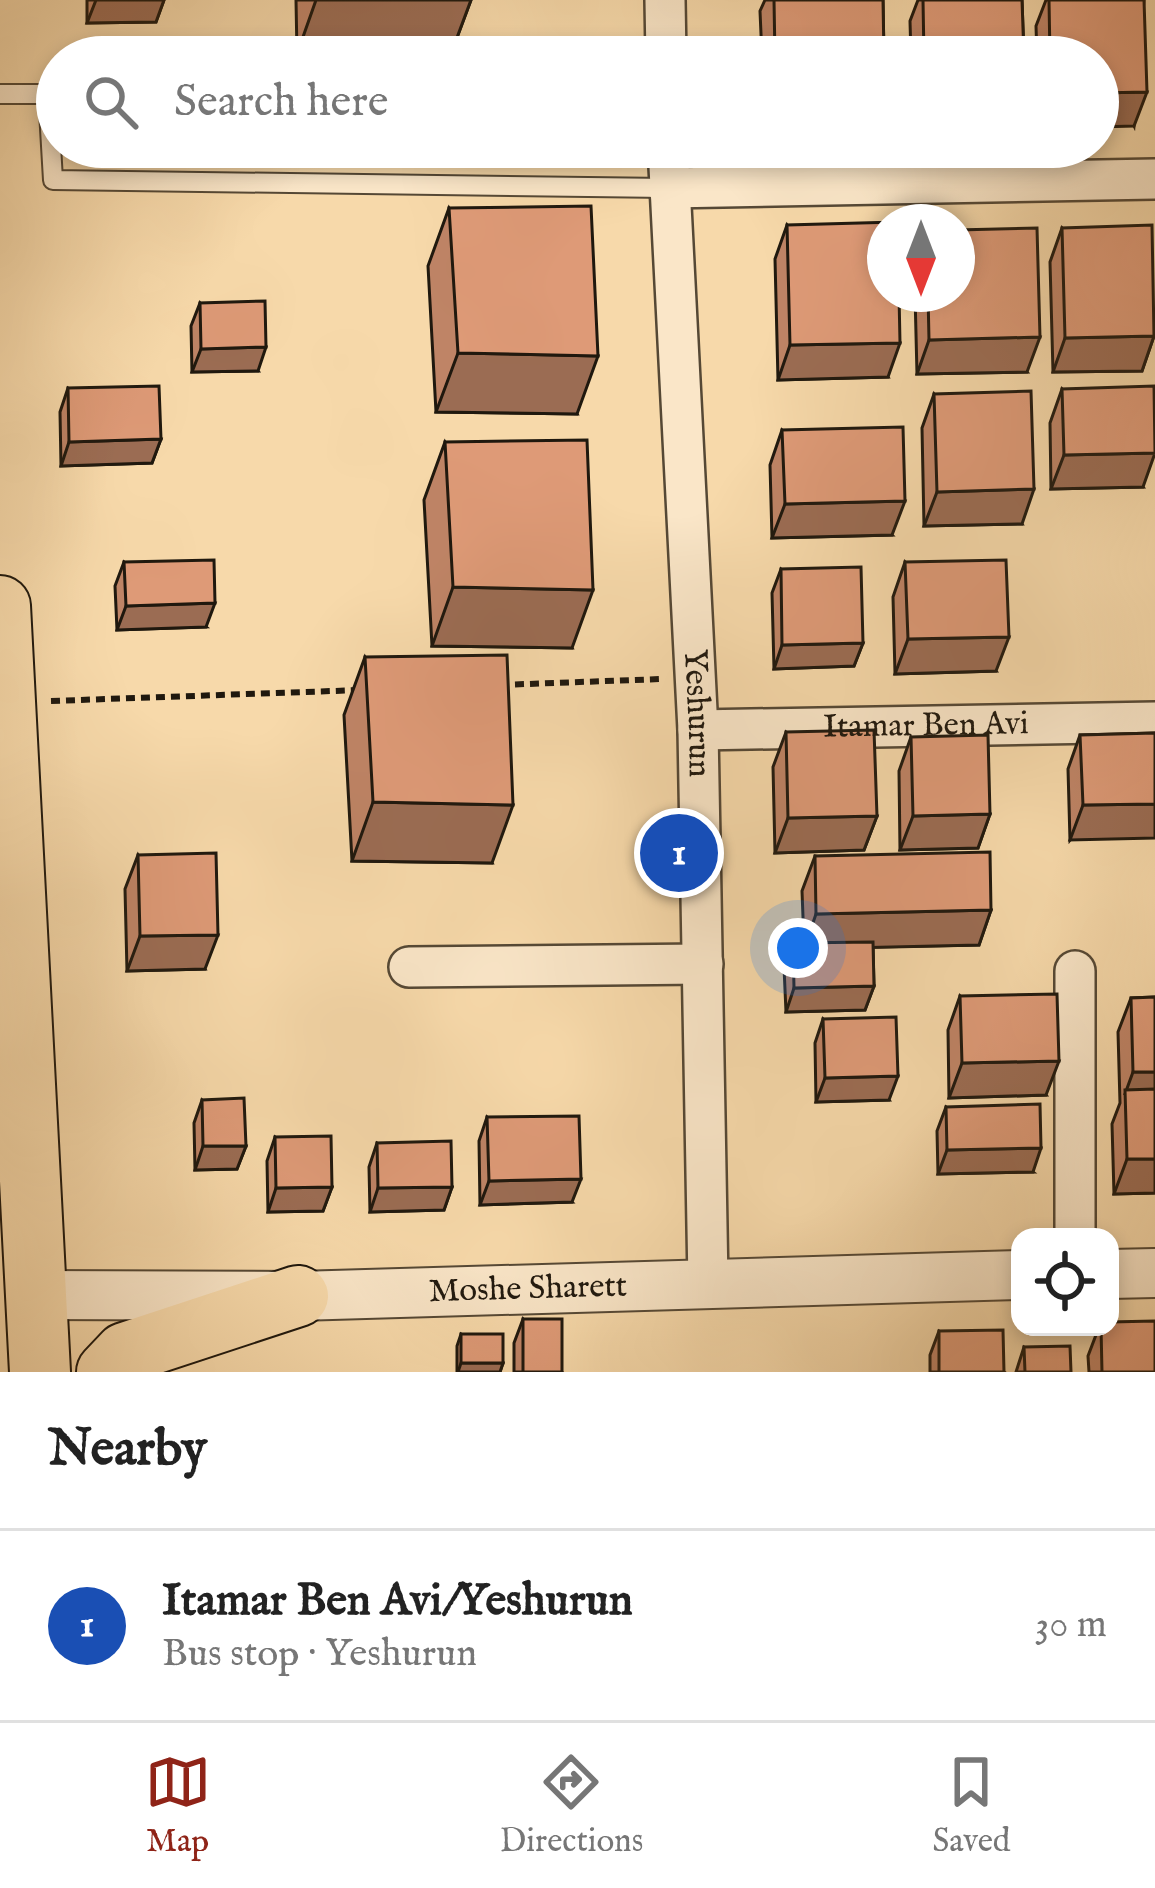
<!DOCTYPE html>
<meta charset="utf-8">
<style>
:root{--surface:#fff;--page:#f2f2f2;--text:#222;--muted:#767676;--line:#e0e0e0;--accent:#8f2418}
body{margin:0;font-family:"IM FELL English",serif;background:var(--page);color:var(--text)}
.controls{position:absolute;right:36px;bottom:36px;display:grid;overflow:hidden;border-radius:24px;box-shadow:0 6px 18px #0003}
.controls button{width:108px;height:108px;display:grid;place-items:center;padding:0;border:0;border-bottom:3px solid var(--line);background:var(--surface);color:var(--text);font:60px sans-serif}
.compass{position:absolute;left:867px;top:204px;width:108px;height:108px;border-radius:50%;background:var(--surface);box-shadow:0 6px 18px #0003;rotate:180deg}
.you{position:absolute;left:798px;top:948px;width:42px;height:42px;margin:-30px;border:9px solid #fff;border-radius:50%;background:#1a73e8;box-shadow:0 0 0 18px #1a73e833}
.badge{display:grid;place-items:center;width:78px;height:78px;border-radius:50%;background:var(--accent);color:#fff;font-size:39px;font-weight:700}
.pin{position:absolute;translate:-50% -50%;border:6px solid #fff;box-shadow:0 3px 12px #0006}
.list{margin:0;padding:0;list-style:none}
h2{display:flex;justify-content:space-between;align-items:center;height:156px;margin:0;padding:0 48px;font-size:51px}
h2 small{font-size:39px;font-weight:400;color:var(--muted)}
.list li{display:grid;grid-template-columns:78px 1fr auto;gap:36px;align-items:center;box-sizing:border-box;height:192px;padding:0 48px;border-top:3px solid var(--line)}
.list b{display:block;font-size:45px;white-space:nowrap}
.list p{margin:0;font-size:39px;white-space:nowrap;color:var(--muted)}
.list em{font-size:39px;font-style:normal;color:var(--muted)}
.icon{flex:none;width:66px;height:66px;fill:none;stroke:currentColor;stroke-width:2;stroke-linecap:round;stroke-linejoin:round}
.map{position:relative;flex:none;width:1155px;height:1372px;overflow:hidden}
.search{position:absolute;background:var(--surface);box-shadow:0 6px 18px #0003;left:36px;right:36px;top:36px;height:132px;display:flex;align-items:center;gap:30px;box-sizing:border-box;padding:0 42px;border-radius:66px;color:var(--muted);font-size:45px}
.sheet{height:348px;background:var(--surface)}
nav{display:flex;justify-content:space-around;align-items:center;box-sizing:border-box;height:168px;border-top:3px solid var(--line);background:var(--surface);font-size:33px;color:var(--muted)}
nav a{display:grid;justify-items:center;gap:6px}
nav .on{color:var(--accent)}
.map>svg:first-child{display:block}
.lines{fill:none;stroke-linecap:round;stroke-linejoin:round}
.service-casing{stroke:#554835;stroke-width:22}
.minor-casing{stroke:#554835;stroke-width:44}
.tertiary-casing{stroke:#554835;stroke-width:52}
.primary-casing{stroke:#1f180e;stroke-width:64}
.path{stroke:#1f180e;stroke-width:6;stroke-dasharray:9 6;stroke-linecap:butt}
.service{stroke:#fae6c8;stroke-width:18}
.minor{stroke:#fae6c8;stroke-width:39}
.tertiary{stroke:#fae6c8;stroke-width:48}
.primary{stroke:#f7d9aa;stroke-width:60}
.wall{fill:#bf8466;stroke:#1f180e;stroke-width:3}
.shaded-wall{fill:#9b6c53;stroke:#1f180e;stroke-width:3}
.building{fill:#de9a77;stroke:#1f180e;stroke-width:3}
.labels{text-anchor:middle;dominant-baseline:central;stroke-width:12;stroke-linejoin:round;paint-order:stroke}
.street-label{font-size:33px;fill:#1f180e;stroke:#fae6c8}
</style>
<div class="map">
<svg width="1155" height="1372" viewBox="0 0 1155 1372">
<rect width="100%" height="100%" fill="#f7d9aa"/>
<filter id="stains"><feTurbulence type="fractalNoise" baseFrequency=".00167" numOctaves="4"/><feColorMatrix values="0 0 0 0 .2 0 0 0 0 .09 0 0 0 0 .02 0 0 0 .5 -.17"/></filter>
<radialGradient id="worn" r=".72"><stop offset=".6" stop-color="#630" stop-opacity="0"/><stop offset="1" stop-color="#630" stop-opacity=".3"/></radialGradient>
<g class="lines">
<defs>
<path id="service" d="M0 94H48L53 180 668 188"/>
<g id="minor">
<path d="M665 0 666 57"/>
<path id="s1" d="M668 147 698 730 708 1282"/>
<path d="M668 188 1155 179"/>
<path id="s2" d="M698 730 1155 722"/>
<path d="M409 967 703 964"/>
<path d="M1075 1237V971"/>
</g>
<g id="tertiary">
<path d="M1110 1274 1155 1273"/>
<path id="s3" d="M36 1295 298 1296 1020 1275"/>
</g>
<path id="primary" d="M0 606 40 1372
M107 1372 125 1353 298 1296"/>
</defs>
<use href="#service" class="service-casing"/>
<use href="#minor" class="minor-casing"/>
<use href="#tertiary" class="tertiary-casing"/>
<use href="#primary" class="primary-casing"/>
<path class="path" d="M500 685 661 679
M51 701 361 690"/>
<use href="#service" class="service"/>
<use href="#minor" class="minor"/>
<use href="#tertiary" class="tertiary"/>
<use href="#primary" class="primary"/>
</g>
<path class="wall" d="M87 0H164L156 22 87 23Z
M296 0H471L452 51 297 54Z
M765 0H883L884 57H762L760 11Z
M918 0H1022L1024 57H911L910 21Z
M1046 0H1144L1134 126 1098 57H1037L1036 26Z
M449 208 577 414 436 412 428 266Z
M787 225 888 377 778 380 775 259Z
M1062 228 1154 336 1142 371 1053 372 1050 262Z
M915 294H957L1027 372 917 374Z
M200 303 258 371 192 372 191 326Z
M68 388 161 439 152 463 61 466 60 412Z
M1062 389 1143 487 1051 489 1050 423Z
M934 394 1022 524 924 526 922 428Z
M782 430 892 535 772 538 770 465Z
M445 442 572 648 432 646 424 500Z
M124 562 206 627 117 630 115 586Z
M905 562 996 671 895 674 893 597Z
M781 569 863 643 854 666 774 669 772 593Z
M365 657 492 863 352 861 344 715Z
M786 732 877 816 864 850 775 853 773 767Z
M1155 733 1070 840 1068 769 1080 735Z
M911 737 990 814 978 848 900 850 899 771Z
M138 855 205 969 127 971 125 889Z
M815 856 991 910 979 945 873 947 874 986 865 1010 786 1012 784 967 793 943H804L802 891Z
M960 996 1046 1095 949 1098 948 1030Z
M1155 997V1193L1114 1194 1112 1124 1120 1103 1118 1032 1131 998Z
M823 1019 889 1100 816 1102 815 1043Z
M202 1100 246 1146 237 1169 195 1170 194 1123Z
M946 1107 1033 1172 938 1174 937 1131Z
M487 1117 572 1202 480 1205 479 1141Z
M275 1137 332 1187 323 1211 268 1212 267 1161Z
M377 1143 452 1187 444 1210 370 1212 369 1167Z
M523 1319 562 1372H514V1343Z
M1099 1327H1110L1155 1372H1089L1088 1356Z
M939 1331 1004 1372H930V1355Z
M461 1334 503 1363 500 1372H457V1346Z
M1024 1347 1071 1372H1016Z"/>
<path class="shaded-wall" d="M96 0H164L156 22 87 23Z
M316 0H471L452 51 297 54Z
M1147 92 1134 126 1098 127V93Z
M1154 336 1142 371 1053 372 1065 338Z
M1040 337 1027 372 917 374 929 340Z
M900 343 888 377 778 380 790 345Z
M266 347 258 371 192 372 201 349Z
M458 353 598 356 577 414 436 412Z
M161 439 152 463 61 466 69 442Z
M1155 453 1143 487 1051 489 1064 455Z
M1034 489 1022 524 924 526 937 492Z
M905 501 892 535 772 538 785 504Z
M453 587 593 590 572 648 432 646Z
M215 603 206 627 117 630 126 606Z
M1009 637 996 671 895 674 908 639Z
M863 643 854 666 774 669 782 645Z
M373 802 513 805 492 863 352 861Z
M1155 804V838L1070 840 1083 805Z
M990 814 978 848 900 850 913 816Z
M877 816 864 850 775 853 788 818Z
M991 910 979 945 804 949 816 914Z
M218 935 205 969 127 971 140 936Z
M874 986 865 1010 786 1012 794 988Z
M1059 1061 1046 1095 949 1098 962 1063Z
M1133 1072H1155V1106L1125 1094Z
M898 1076 889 1100 816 1102 825 1078Z
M203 1146H246L237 1169 195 1170Z
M1041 1148 1033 1172 938 1174 947 1150Z
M1127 1159H1155V1193L1114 1194Z
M581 1179 572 1202 480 1205 489 1181Z
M332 1187 323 1211 268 1212 276 1188Z
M452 1187 444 1210 370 1212 378 1188Z
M461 1363H503L500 1372H458Z"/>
<path class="building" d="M774 0H883L884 57H775Z
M923 0H1022L1024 57H924Z
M1049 0H1144L1147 92 1098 93V57H1050Z
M591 206 598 356 458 353 449 208Z
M885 222V294H899L900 343 790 345 787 225 897 222Z
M1152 225 1154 336 1065 338 1062 228Z
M1037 228 1040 337 929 340 928 294H957V230Z
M265 301 266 347 201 349 200 303Z
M159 386 161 439 69 442 68 388Z
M1154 386 1155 453 1064 455 1062 389Z
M1031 391 1034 489 937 492 934 394Z
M903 427 905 501 785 504 782 430Z
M587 440 593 590 453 587 445 442Z
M214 560 215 603 126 606 124 562Z
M1006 560 1009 637 908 639 905 562Z
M861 567 863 643 782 645 781 569Z
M507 655 513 805 373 802 365 657Z
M874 730 877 816 788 818 786 732Z
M1155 733V804L1083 805 1080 735Z
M988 735 990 814 913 816 911 737Z
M990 852 991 910 816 914 815 856Z
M216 853 218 935 140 936 138 855Z
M873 942 874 986 794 988 793 943Z
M1057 994 1059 1061 962 1063 960 996Z
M1155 997V1072H1133L1131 998Z
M896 1017 898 1076 825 1078 823 1019Z
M1155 1089V1159H1127L1125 1090Z
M244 1098 246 1146H203L202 1100Z
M1040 1104 1041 1148 947 1150 946 1107Z
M579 1116 581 1179 489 1181 487 1117Z
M331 1136 332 1187 276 1188 275 1137Z
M451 1141 452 1187 378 1188 377 1143Z
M523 1319H562V1372H523Z
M1155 1321V1372H1102L1101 1327H1110V1322Z
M1003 1330 1004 1372H939V1331Z
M461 1334H503V1363H461Z
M1070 1346 1071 1372H1025L1024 1347Z"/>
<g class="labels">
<g class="street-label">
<text stroke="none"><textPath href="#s1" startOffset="567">Yeshurun</textPath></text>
<text stroke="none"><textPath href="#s2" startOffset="228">Itamar Ben Avi</textPath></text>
<text stroke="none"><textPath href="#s3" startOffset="492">Moshe Sharett</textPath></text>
</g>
</g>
<rect width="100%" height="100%" filter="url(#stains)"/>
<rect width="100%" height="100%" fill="url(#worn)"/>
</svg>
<div class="controls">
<button><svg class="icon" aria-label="locate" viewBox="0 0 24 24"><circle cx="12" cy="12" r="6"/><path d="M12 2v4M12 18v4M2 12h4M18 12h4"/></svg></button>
</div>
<svg class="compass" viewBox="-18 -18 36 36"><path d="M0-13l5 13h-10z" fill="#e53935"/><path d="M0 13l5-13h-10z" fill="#767676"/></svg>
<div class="you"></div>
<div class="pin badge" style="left:679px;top:853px;background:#1a4fb4">1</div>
<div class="search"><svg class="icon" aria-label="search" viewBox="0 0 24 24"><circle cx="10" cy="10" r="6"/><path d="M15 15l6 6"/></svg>Search here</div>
</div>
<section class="sheet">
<h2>Nearby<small></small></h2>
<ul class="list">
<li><span class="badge" style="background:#1a4fb4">1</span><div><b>Itamar Ben Avi/Yeshurun</b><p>Bus stop · Yeshurun</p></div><em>30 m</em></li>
</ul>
</section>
<nav>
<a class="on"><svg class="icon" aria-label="map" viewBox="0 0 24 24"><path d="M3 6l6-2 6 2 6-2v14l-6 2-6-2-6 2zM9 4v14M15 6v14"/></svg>Map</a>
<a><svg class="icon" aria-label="directions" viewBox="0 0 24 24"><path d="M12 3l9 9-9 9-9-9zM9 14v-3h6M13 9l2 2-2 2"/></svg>Directions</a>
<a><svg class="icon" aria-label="saved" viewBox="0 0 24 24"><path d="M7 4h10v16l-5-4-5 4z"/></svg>Saved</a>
</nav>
